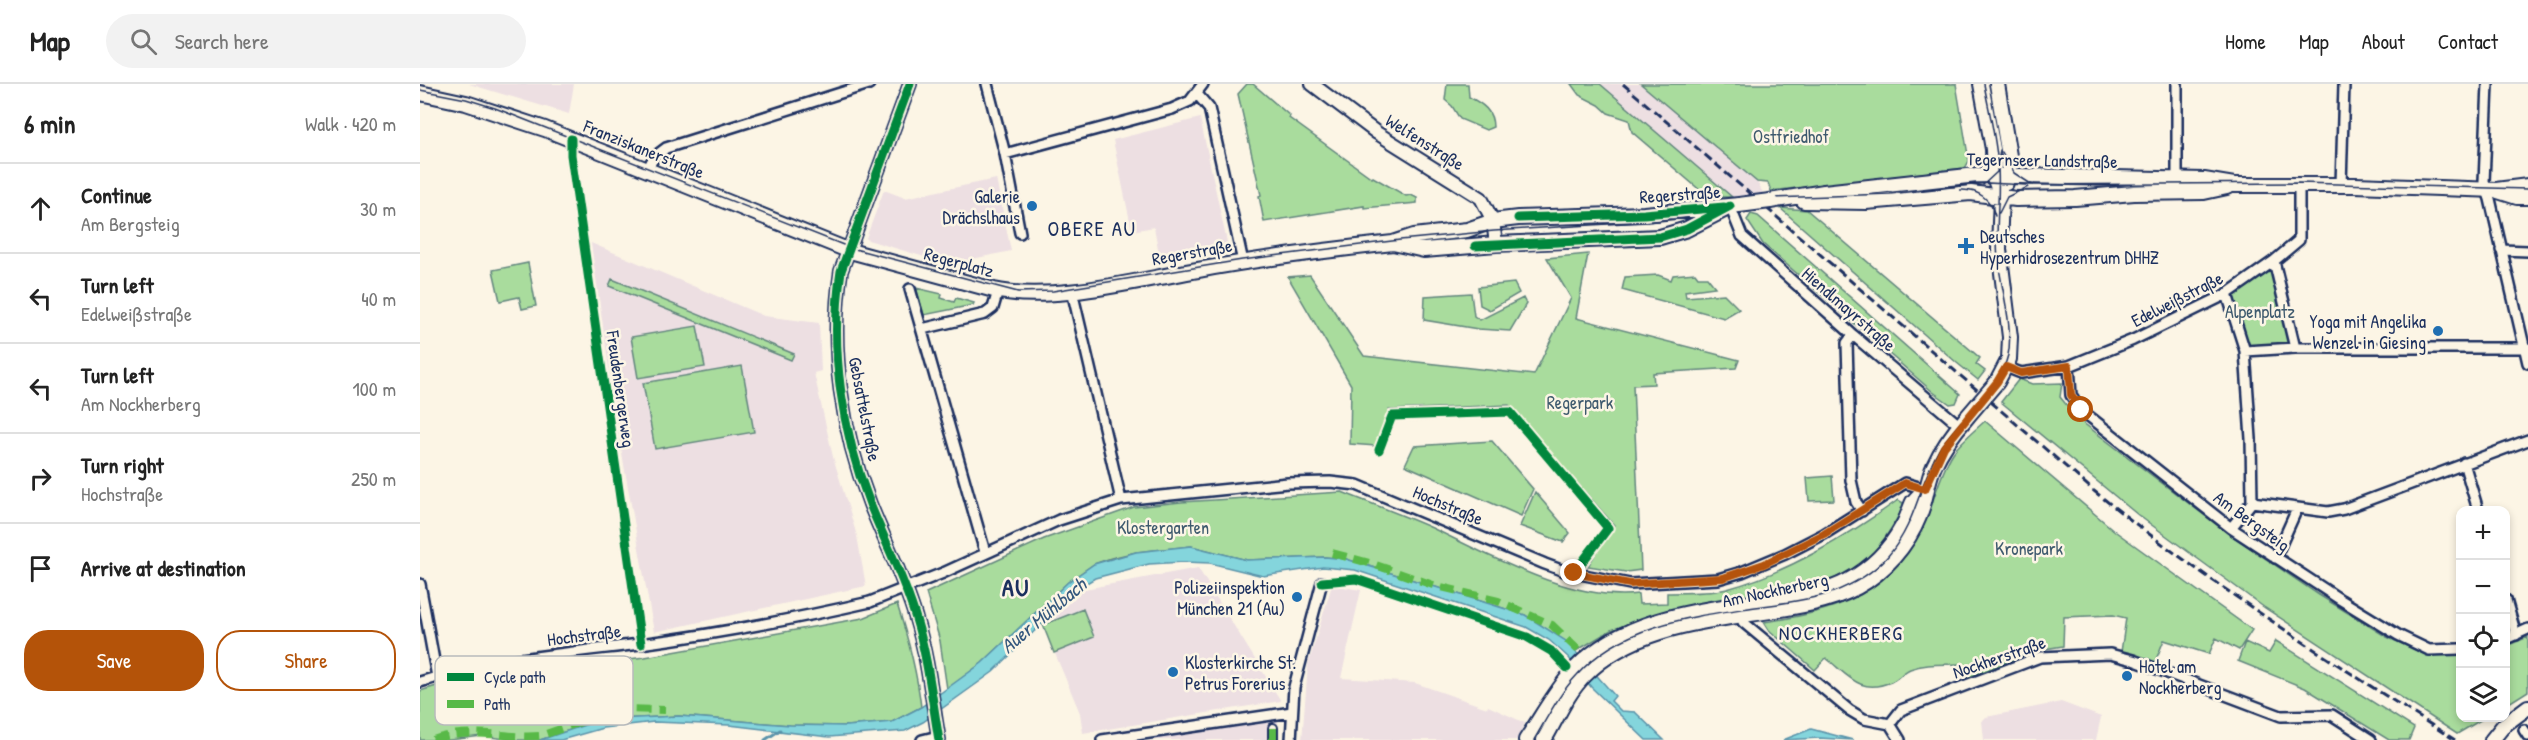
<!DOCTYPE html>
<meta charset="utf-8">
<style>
:root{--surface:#fff;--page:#f2f2f2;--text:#222;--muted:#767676;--line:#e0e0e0;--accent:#b45309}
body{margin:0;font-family:"Patrick Hand",sans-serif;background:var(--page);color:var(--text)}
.controls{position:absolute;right:18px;bottom:18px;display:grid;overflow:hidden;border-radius:12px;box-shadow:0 3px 9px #0003}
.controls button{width:54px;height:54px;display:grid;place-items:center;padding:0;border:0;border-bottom:2px solid var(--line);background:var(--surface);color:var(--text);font:30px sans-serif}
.stop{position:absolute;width:18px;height:18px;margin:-14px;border:4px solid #b45309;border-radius:50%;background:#fff}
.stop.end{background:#b45309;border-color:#fff;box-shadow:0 2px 6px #0008}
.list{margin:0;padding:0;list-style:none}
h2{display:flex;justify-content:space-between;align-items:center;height:78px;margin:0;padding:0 24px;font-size:26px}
h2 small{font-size:20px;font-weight:400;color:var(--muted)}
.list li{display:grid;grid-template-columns:39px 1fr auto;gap:18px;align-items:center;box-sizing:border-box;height:90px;padding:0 24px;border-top:2px solid var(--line)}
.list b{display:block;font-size:22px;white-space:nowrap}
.list p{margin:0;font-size:20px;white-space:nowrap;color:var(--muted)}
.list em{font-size:20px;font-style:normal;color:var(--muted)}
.actions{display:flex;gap:12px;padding:18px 24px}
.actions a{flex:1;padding:14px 0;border:2px solid var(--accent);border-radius:24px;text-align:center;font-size:21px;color:var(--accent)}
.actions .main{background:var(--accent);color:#fff}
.icon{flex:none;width:33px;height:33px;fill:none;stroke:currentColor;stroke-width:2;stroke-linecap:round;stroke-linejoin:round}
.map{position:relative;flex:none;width:2108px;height:656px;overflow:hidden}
header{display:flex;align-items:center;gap:36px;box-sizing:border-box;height:84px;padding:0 30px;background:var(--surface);border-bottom:2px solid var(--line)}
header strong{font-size:28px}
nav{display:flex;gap:33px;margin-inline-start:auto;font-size:21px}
.search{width:420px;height:54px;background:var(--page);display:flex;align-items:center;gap:15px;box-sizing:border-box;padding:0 21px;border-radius:33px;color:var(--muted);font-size:22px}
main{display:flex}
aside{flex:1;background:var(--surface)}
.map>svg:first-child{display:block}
.built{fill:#eddfe2}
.green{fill:#a9dc9d;stroke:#62867e;stroke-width:1.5}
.water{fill:#84d5dc;stroke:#5a93aa;stroke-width:1.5}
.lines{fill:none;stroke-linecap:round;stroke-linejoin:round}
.stream{stroke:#5a93aa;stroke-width:3}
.pedestrian-casing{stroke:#1b2f5e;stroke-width:12}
.minor-casing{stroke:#1b2f5e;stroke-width:14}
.tertiary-casing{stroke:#1b2f5e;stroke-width:16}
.secondary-casing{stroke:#1b2f5e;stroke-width:18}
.pedestrian{stroke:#fcf5e5;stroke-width:8}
.minor{stroke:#fcf5e5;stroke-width:9}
.tertiary{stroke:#fcf5e5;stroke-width:12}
.secondary{stroke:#fcf5e5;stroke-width:14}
.tram{stroke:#1b2f5e;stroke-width:1.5}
.rail{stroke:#1b2f5e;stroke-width:3;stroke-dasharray:9 4.5;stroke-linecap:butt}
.minor-bridge-casing{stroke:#1b2f5e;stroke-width:14;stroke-linecap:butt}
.secondary-bridge-casing{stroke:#1b2f5e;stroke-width:18;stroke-linecap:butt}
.minor-bridge{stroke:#fcf5e5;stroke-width:9}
.secondary-bridge{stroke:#fcf5e5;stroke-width:14}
.quiet{stroke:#58b947;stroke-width:8;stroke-dasharray:15 8;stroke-linecap:butt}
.cycleway-casing{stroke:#fcf5e5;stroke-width:13}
.cycleway{stroke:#00873e;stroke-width:9}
.route{stroke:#b45309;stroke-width:8}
.poi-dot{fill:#1f6fb2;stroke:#fcf5e5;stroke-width:2}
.labels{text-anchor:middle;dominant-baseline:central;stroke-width:5;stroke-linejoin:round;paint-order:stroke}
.park-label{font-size:18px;fill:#3e5a6e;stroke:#fcf5e5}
.street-label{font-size:18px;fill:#1b2f5e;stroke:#fcf5e5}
.poi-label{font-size:18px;fill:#1b2f5e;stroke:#fcf5e5;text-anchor:end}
.water-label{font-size:20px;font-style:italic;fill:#35587e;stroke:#fcf5e5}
.neighbourhood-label{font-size:20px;letter-spacing:1.5px;fill:#1b2f5e;stroke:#fcf5e5}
.quarter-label{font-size:21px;letter-spacing:1.5px;fill:#1b2f5e;stroke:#fcf5e5}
.district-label{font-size:24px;font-weight:bold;letter-spacing:1.5px;fill:#1b2f5e;stroke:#fcf5e5}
.key{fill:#fcf5e5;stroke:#b8babc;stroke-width:1.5}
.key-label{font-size:16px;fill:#1b2f5e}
</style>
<header>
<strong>Map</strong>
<div class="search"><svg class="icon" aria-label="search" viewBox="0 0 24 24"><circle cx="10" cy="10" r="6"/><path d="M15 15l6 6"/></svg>Search here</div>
<nav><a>Home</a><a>Map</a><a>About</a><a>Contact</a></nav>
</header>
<main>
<aside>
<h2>6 min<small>Walk · 420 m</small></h2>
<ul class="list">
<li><svg class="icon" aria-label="ahead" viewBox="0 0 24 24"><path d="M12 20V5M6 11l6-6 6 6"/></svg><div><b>Continue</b><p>Am Bergsteig</p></div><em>30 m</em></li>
<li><svg class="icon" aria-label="left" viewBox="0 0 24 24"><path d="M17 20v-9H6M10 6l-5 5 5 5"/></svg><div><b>Turn left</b><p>Edelweißstraße</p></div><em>40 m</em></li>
<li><svg class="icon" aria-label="left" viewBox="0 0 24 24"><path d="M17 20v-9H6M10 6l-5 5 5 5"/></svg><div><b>Turn left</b><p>Am Nockherberg</p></div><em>100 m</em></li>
<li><svg class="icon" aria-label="right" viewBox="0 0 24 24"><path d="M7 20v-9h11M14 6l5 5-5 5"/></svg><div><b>Turn right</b><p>Hochstraße</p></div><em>250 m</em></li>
<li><svg class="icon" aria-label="arrive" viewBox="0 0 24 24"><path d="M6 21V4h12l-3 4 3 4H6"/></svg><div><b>Arrive at destination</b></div></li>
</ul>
<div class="actions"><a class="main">Save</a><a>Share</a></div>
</aside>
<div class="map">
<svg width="2108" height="656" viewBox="0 0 2108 656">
<rect width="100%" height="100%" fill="#fcf5e5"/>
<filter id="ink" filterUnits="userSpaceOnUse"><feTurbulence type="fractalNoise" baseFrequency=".0167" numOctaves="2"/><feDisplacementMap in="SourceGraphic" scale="12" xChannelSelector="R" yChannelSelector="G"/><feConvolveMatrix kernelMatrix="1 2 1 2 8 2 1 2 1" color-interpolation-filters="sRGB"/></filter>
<g filter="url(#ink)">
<path class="built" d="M49 0H154L149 30Z
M1180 0H1221L1337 98 1343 109 1312 113Z
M780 34 808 163 740 175 734 143 712 147 693 56Z
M576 95 591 167 528 180 448 156 446 154 464 106 485 114Z
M171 159 344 232 399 239 401 287 394 289 413 373 437 452 446 502 234 548 200 359Z
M778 484 861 617 663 649 660 629 623 541 665 505Z
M912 501 941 506 921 594 995 599 1067 624 1068 622 1105 639 1096 656H882L888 581Z
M1641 618 1681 633 1676 656H1564L1562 637 1566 633Z
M858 637 859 656H722Z"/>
<path class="green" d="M827 0H833L870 32 869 34 952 94 953 93 986 112 991 111 997 114V119L944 124V122L844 138 839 112 841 111 818 10Z
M1027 0H1048L1049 13C1063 20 1073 27 1073 43L1066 46 1040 35 1032 22 1025 16Z
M1151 0H1180L1312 113H1288L1212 48 1209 36 1188 29 1179 21 1159 11Z
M1221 0H1536L1549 77 1545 84 1351 107 1348 99 1337 98Z
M1360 124 1387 126 1560 274 1556 280 1565 287 1558 296 1537 279Z
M1331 130 1338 132 1540 310 1536 319 1530 320 1513 308 1343 160 1327 136Z
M1168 170 1156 234 1319 276 1316 284 1233 289 1234 300 1213 301 1221 486 1206 488 1168 482 1194 441 1089 321 969 326 956 362 930 360 931 301 868 193 890 191 944 272 1114 291 1151 214 1127 174Z
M108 179 116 222 102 225 99 213 80 217 73 186Z
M1854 183 1873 261 1827 264 1810 210Z
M1275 189 1278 193H1287L1295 203 1265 207 1266 213 1304 210 1319 225 1304 234 1202 206 1205 193 1238 191 1251 196 1253 191Z
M192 195 374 270 371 276 189 202Z
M1094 199 1099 209 1070 226 1060 221 1058 203Z
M496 204 522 210 521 214 534 218 536 214 554 219 553 221 504 231Z
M1051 209 1054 232 1060 236 1103 214 1106 220 1090 247 1058 245 1004 236 1005 212Z
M277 242 285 283 218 294 211 253Z
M322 282 334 348 235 365 223 299Z
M1599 295 1612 300 1642 299 1640 313 1658 335 1805 447 1899 511 1967 553 2004 570 2040 571V634H2064L2037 650 1845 524 1718 431 1581 318Z
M1565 337 1696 448 1832 546 1819 566 1796 554 1789 570 1744 556 1735 578 1701 568 1706 534 1693 531 1644 533 1643 562 1618 566 1548 594 1541 580C1524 581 1506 579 1490 585 1483 588 1478 595 1471 598 1440 611 1429 592 1406 574L1395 586 1349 546 1344 538C1417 528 1474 509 1505 437 1515 415 1520 389 1533 369 1541 357 1554 347 1565 337Z
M1072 357 1113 405 1101 432 985 381 994 362Z
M1412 392 1414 416 1389 417 1387 394Z
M922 408C952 420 983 431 1012 444 1071 472 1151 518 1218 510L1219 520 1247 519V509C1266 508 1288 510 1307 505 1369 488 1426 453 1478 416L1485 420C1461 464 1449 482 1400 500L1229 534 1191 546 1156 567 1145 557 1105 531 926 475 905 473 827 476 771 462 716 468 691 474 674 480 648 498 562 579 527 605 520 557 506 509 624 455 714 423 761 418Z
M1115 408 1150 449 1143 458 1100 442Z
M477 520C488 554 497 588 501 623L472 638 427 642 370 641 259 632 180 636 120 656H93L62 652 30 656H0V607L33 597 225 573 443 534Z
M663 525 674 553 634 569 623 541Z
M2108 553V607L2086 621V562Z
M1856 557 1994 644 1989 656H1969L1885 604 1818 577 1825 558 1849 569Z"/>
<path class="water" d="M771 462 827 476 905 473 926 475 1105 531 1146 557 1195 612 1191 617 1201 627 1215 628 1244 656H1226L1171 603 1149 574 1129 556 1106 543 935 486 903 483 843 492 790 479 764 478 729 480 675 494 658 504 573 588 503 638 485 647 409 653 309 641 234 638 183 644 141 656H120L180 636 217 634 259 632 370 641 427 642 472 638 501 623 562 579 648 498 674 480 716 468Z
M1391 645 1433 656 1399 654 1363 656Z"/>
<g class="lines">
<path class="stream" d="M345 656 360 646"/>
<defs>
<path id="pedestrian" d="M853 644V656"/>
<path id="minor" d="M567 0 585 70 600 149
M1757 0V96
M2068 0 2064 98 2070 115 2108 279
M777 10 789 24 823 178
M585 70 752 25 770 17 783 0
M227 86 234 73 246 64 449 0
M1921 101 1924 0
M1310 122 1322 152 1433 251 1540 342
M2081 166 2108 167
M490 205 565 468
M652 207 701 416
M1807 210 1825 267 1831 355 1832 418 1811 444
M502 245 565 230 573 224 578 207
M1433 251 1427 259 1431 396 1436 418 1442 427
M1875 264H2108
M1825 267 1875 264 1854 177
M1649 282 1651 311 1661 326 1811 444 1921 516 1978 551 2009 566 2040 565
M1586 283 1601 289 1649 282 1713 256 1807 210 1854 177 1879 156V101
M2044 379 2058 426
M1832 418 1908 428 1924 425 2108 356
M1855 474 1877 425
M523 489 639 436 701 416 868 399 910 398 937 401 1125 480 1144 487 1210 500 1298 495 1322 488 1365 470 1404 450 1485 399 1505 405
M0 500 17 593
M2086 516 2096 551
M1322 532 1323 538 1429 626 1444 635 1470 640
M2086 555 2108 545
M0 598C71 575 147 569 220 560 297 550 375 535 450 518
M1470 640 1481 626 1620 573 1690 570 1713 576 1861 632 1912 631 1951 656
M1470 640 1480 656
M2104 646 2108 652
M502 656 518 652
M682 656 872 628
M871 656 874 603 902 498"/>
<path id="tertiary" d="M490 0 421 187C409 264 422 348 450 420 465 458 485 496 496 535 508 574 512 616 519 656
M892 0 957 49 1061 114 1073 137 1076 160"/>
<path id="secondary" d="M1561 0 1573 65 1574 93 1581 112 1579 165 1590 253 1589 275 1577 298
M1577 0 1590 78 1586 99
M0 9 46 19 125 45 430 167 574 206C633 219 718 196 778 186 843 174 908 166 973 159L994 152 1047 146 1073 137 1098 134 1224 130 1319 121
M2078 107 2097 113H2108
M1350 117 1404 108 1557 91 1784 96 1814 101H1935L2076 106 2108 102
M1384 117 1446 118 1551 109 1596 115 1655 114 1714 109 1784 108 1807 103
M973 159 1004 166 1076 160 1240 153 1267 145 1306 125
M1106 656C1122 632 1136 606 1155 585 1200 538 1269 527 1331 519 1363 514 1399 513 1428 497 1451 484 1469 467 1482 443 1487 436 1489 426 1493 418 1496 414 1502 409 1505 405
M1124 656C1137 634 1146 610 1165 591 1214 541 1291 537 1356 526 1388 521 1420 515 1447 497 1473 479 1494 452 1503 421 1507 408 1508 395 1514 382 1522 364 1534 348 1547 333
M2072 656 2084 641 2108 623"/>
</defs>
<use href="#pedestrian" class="pedestrian-casing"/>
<use href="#minor" class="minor-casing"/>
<use href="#tertiary" class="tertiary-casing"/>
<use href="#secondary" class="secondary-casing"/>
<use href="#pedestrian" class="pedestrian"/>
<use href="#minor" class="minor"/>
<use href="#tertiary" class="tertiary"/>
<use href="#secondary" class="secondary"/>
<path class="tram" d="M0 6 46 15 75 24 431 164 598 208 633 207 822 176 980 156 1074 147 1238 137 1304 122 1350 114 1470 110 1567 99 1607 101 1879 99 2108 105
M1582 68 1594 89 1611 100
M1563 101 1577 88 1580 66
M1540 106C1558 105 1571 115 1575 132
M1579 129 1587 113 1608 103
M1114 656C1127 634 1139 610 1157 591 1200 542 1268 533 1329 524 1356 520 1385 517 1411 509 1432 501 1453 489 1468 472 1497 438 1498 402 1519 366 1537 337 1581 303 1588 271 1594 244 1581 204 1578 176 1575 146 1580 116 1578 85 1577 57 1569 28 1564 0"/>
<path class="rail" d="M1203 0 1674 407C1788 499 1911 577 2035 656"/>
<defs>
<path id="minor-bridge" d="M450 518 523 489"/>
<path id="secondary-bridge" d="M1319 121 1350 117
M1547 333 1577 298"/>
</defs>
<use href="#minor-bridge" class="minor-bridge-casing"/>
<use href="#secondary-bridge" class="secondary-bridge-casing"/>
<use href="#minor-bridge" class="minor-bridge"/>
<use href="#secondary-bridge" class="secondary-bridge"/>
<path class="quiet" d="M912 469 953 480 1013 501 1078 517 1132 541 1159 567
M853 644V656
M13 656C53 642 81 655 120 652L198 625 245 626"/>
<defs>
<path id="cycleway" d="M490 0 421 187C409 264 422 348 450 420 465 458 485 496 496 535 508 574 512 616 519 656
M151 55V71L221 560
M1098 134 1224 130 1304 123
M1055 162 1240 153 1267 145 1310 122
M959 366 972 332 1090 328 1188 444 1154 489
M902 498 936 495 1107 553 1131 567 1147 584"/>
</defs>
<use href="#cycleway" class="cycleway-casing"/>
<use href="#cycleway" class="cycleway"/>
</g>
</g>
<g class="lines" filter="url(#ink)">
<path class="route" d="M1154 489 1210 500 1303 494 1344 480 1404 450 1485 399 1505 405 1524 363 1577 298 1586 283 1601 289 1649 282 1651 311 1661 326"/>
</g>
<g class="poi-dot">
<circle cx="612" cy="122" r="6"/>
<path d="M1543 153h6v6h6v6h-6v6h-6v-6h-6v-6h6z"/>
<circle cx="2018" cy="247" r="6"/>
<circle cx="877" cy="513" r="6"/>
<circle cx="753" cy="588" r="6"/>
<circle cx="1707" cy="592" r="6"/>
</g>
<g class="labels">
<g class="park-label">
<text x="1371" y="52">Ostfriedhof</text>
<text x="1840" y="227">Alpenplatz</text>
<text x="1160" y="318">Regerpark</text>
<text x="743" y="443">Klostergarten</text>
<text x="1609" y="464">Kronepark</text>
</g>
<g class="street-label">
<text transform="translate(1005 58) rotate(32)">Welfenstraße</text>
<text transform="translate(224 65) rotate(22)">Franziskanerstraße</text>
<text transform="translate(1622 76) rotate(1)">Tegernseer Landstraße</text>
<text transform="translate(1260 110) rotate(-4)">Regerstraße</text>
<text transform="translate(772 168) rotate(-10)">Regerstraße</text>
<text transform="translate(539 178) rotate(15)">Regerplatz</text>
<text transform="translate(1757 215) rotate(-27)">Edelweißstraße</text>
<text transform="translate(1429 225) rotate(41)">Hiendlmayrstraße</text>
<text transform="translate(201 305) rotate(82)">Freudenbergerweg</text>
<text transform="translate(445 325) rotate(79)">Gebsattelstraße</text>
<text transform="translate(1028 421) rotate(23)">Hochstraße</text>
<text transform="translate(1832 437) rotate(36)">Am Bergsteig</text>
<text transform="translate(1355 506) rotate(-12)">Am Nockherberg</text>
<text transform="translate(164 551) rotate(-7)">Hochstraße</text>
<text transform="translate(1579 573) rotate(-19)">Nockherstraße</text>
</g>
<g class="poi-label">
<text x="600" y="112">Galerie<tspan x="600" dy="21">Drächslhaus</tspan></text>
<text x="1560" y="152" text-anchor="start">Deutsches<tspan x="1560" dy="21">Hyperhidrosezentrum DHHZ</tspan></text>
<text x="2006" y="237">Yoga mit Angelika<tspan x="2006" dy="21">Wenzel in Giesing</tspan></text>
<text x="865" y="503">Polizeiinspektion<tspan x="865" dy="21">München 21 (Au)</tspan></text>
<text x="765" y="578" text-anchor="start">Klosterkirche St.<tspan x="765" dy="21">Petrus Forerius</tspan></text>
<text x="1719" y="582" text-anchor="start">Hotel am<tspan x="1719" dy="21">Nockherberg</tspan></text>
</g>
<g class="water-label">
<text transform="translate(623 531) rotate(-40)">Auer Mühlbach</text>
</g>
<g class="neighbourhood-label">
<text x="1421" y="548">NOCKHERBERG</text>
</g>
<g class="quarter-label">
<text x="672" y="144">OBERE AU</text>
</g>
<g class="district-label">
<text x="596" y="503">AU</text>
</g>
</g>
<rect x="15" y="572" width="198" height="69" rx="9" class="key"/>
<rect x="27" y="589" width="27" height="8" fill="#00873e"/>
<rect x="27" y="616" width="27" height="8" fill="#58b947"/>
<g class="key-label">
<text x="64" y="599">Cycle path</text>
<text x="64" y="626">Path</text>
</g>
</svg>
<div class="controls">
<button>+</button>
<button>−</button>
<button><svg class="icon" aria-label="locate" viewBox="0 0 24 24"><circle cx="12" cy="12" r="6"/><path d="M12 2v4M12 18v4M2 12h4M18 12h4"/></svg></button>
<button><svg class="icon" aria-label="layers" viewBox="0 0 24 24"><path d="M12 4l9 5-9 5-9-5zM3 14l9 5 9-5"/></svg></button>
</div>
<div class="stop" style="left:1661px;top:326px"></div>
<div class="stop end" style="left:1154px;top:489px"></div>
</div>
</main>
